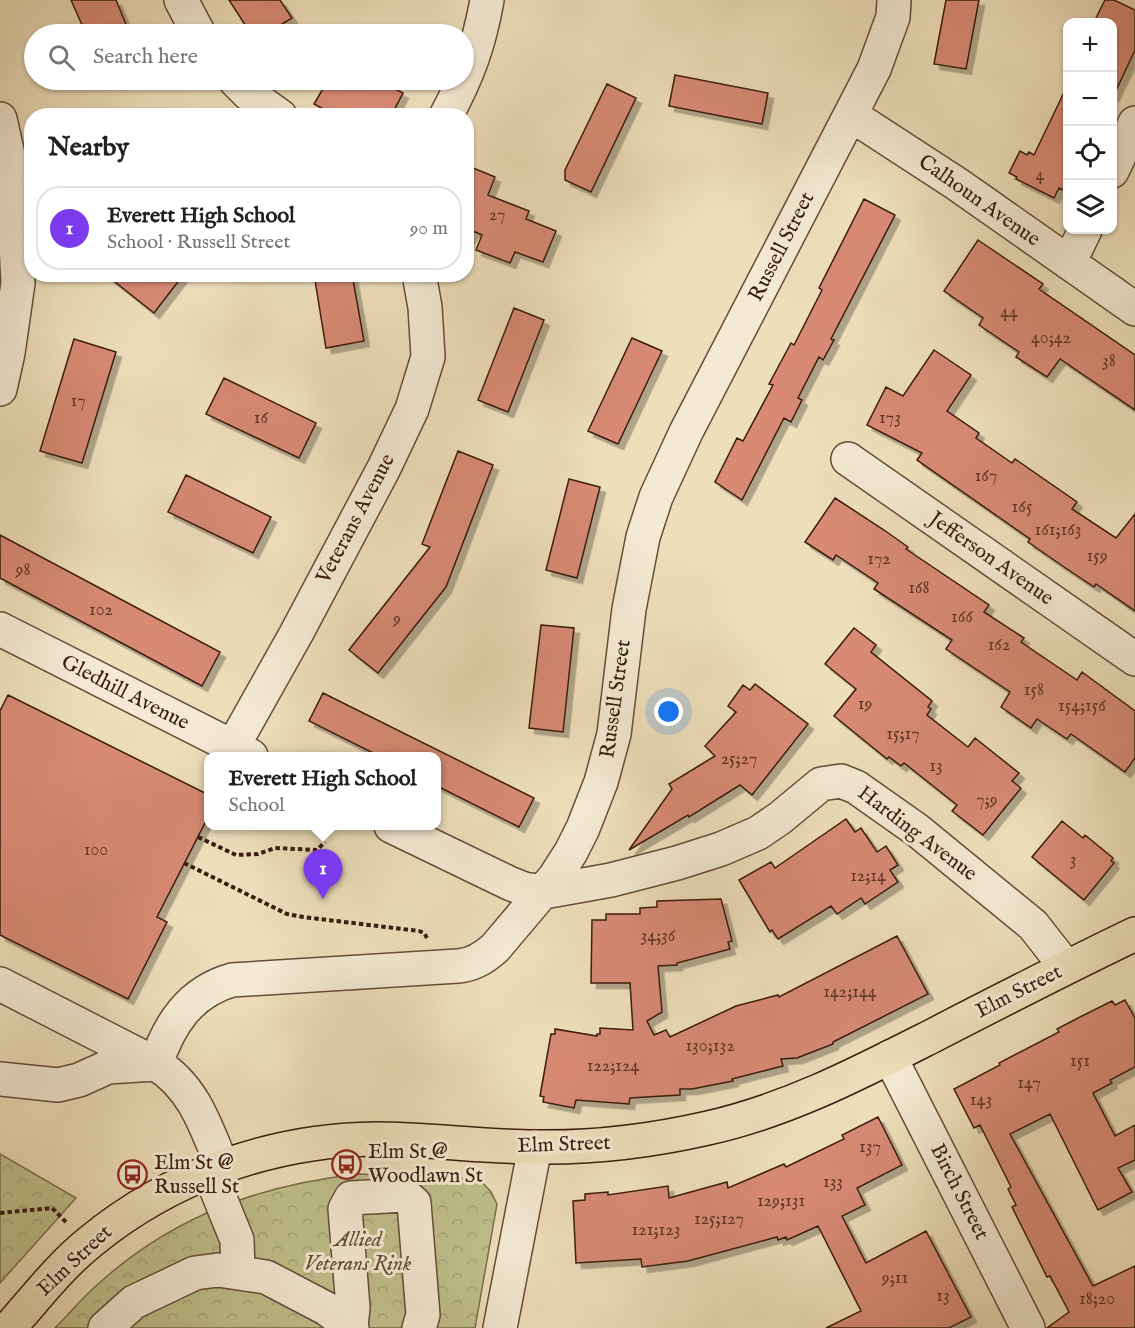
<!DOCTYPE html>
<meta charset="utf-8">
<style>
:root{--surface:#fff;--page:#f6f6f6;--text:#202124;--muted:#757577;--line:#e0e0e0;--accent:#7c3aed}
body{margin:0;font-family:"IM FELL English",serif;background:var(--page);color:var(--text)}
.controls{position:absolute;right:18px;top:18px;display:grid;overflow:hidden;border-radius:12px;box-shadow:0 2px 4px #0004}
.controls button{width:54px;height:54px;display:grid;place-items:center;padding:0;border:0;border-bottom:2px solid var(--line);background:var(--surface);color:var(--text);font:30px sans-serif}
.you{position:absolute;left:669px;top:712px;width:21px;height:21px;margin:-15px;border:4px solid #fff;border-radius:50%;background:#1a73e8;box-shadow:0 0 0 9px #1a73e833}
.badge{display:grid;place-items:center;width:39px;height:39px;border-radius:50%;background:var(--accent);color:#fff;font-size:20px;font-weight:700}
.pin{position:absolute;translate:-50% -50px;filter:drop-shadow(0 2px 3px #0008)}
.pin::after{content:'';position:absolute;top:32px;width:21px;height:18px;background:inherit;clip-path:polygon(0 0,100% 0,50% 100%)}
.popup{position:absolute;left:204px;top:752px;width:237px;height:78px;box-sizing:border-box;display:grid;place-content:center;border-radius:12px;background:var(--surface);filter:drop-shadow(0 2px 4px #0005);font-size:20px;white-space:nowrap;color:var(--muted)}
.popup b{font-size:22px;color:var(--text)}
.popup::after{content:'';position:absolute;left:50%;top:100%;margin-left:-12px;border:12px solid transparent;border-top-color:var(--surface)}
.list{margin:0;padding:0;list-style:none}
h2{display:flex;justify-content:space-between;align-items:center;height:78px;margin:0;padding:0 24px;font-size:26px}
h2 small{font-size:20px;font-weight:400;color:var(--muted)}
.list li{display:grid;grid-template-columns:39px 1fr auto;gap:18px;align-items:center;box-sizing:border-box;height:84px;margin:0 12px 12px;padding:0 12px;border:2px solid var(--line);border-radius:24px}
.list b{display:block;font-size:22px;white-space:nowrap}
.list p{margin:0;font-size:20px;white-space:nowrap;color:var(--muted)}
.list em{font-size:20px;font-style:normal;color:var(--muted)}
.icon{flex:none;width:33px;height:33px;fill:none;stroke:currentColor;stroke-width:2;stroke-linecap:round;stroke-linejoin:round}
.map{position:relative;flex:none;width:1135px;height:1328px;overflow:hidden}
.search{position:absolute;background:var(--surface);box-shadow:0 2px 4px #0004;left:24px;top:24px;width:450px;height:66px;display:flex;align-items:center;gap:15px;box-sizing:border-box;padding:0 21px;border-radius:33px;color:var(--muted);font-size:22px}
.panel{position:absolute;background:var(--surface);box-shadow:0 2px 4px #0004;left:24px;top:108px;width:450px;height:174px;border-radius:24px}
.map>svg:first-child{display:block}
.park{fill:url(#park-crowns);stroke:#7c6e4d;stroke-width:1.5}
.building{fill:#d88a75;stroke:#3a1b0e;stroke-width:1.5;filter:url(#shadow)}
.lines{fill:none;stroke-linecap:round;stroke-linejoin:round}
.minor-casing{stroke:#674c39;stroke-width:36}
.major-casing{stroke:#3a1b0e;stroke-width:36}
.path{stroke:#3a1b0e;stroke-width:4;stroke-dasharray:4.5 3;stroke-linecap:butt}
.minor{stroke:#f4ead3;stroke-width:33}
.major{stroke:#eedfbb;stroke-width:33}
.labels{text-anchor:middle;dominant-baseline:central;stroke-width:6;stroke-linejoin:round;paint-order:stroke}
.number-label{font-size:18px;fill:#623728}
.street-label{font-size:21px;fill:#3a1b0e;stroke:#f4ead3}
.poi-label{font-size:21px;fill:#3a1b0e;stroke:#f4ead3;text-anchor:start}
.park-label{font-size:21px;font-style:italic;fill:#624d34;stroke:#f4ead3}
</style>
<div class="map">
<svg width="1135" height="1328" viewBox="0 0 1135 1328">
<defs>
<pattern id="park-crowns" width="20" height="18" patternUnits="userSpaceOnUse" patternTransform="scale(1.5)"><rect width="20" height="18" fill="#bfc08c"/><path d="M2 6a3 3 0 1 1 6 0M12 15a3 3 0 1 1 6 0" fill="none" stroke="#a5a478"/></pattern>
<filter id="shadow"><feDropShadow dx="5.5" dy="5.5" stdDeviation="0" flood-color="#0004"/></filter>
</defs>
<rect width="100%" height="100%" fill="#eedfbb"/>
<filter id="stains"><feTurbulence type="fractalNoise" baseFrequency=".00333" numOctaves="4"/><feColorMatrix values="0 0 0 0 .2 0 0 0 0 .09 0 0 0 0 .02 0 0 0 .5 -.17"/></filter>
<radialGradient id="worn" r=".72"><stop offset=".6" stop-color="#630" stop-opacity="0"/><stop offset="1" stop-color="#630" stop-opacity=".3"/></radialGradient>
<path class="park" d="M0 1154 76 1198 0 1283Z
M359 1174 479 1179 491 1192 497 1204 475 1328H55C69 1314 82 1298 97 1285 173 1216 259 1185 359 1174Z"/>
<path class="building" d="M71 0H116L130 34H86Z
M229 0H280L292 18 266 34H251Z
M946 0H979L966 69 934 64Z
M1105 0H1114L1135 10V50L1113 97V22H1094Z
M675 75 768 93 762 124 669 106Z
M328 80H378L403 93 391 116H336L314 104Z
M607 84 636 98 591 192 565 180V170Z
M1068 84V192L1059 188 1054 198 1016 179 1017 177 1009 173 1020 151 1027 155 1029 152 1034 155Z
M466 165 495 177 488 195 529 211 526 219 556 231 543 262 515 252 510 263 476 250 482 235 473 231 466 245Z
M864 199 895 215 831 339 834 340 823 360 819 357 798 398 802 400 791 422 784 418 742 500 715 482 737 438 743 441 773 385 769 384 791 343 794 345 822 290 819 288Z
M978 240 1043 284 1039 289 1135 355V410L1060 359 1047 377 1016 357 1019 352 979 325 983 318 944 291Z
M105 274H184L154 313Z
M314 274H352L364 341 326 348Z
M514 308 544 320 508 412 478 400Z
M632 338 662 351 618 444 588 431Z
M74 339 116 352 82 463 40 451Z
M934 350 971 375 947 411 979 433 976 438 1012 463 1015 459 1077 502 1072 509 1116 538 1135 514V611L1096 584 1094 587 1067 569 1028 542 1030 539 917 460 922 453 867 425 886 387 903 396Z
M224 378 316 423 299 458 206 414Z
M458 451 493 465 446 587 378 673 349 650 430 547 422 544Z
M186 475 271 517 253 553 168 512Z
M569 479 600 487 577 578 546 570Z
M835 498 884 530 908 547 906 549 989 605 984 612 1024 638 1021 642 1077 680 1082 672 1135 711V758L1125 772 1071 734 1067 739 1037 719 1031 728 1001 707 1010 692 946 649 952 640 874 589 878 583 836 555 833 560 805 542Z
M0 535 220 652 202 686 0 578Z
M541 625 574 628 563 732 529 728Z
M854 628 876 645 871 652 932 701 928 707 931 709 927 715 968 747 975 738 1019 773 1012 781 1021 788 983 835 952 811 957 805 904 763 901 766 889 757 887 759 834 716 856 689 825 664Z
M755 684 808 724 752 795 740 785 689 817 688 815 629 850 672 789 669 784 715 756 705 746 736 712 728 706 743 685 750 690Z
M323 693 534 798 519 827 437 786V756H379L309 721Z
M8 695 209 795V815L157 917 167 922 128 999 0 935V711Z
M846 819 855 832 861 828 877 852 886 846 898 865 890 870 898 882 865 904 861 898 837 914 831 906 778 939 772 930 770 932 739 880 771 862 775 868Z
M1062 821 1083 838 1085 835 1113 858 1111 861 1114 863 1084 900 1032 857Z
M721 899 732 941 728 942 730 949 677 963V965L658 966 662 1012 647 1021 654 1035 666 1030 670 1037 736 1006 778 995 779 997 897 936 928 994 833 1042V1044L797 1058 781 1059 783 1066 732 1079 733 1081 692 1089H680V1095L630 1098 629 1104 576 1100 574 1108 543 1102 544 1097 540 1096 551 1034H555V1029L597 1036V1034H600V1028L633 1030 630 983H591L592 920H606V914H640V908L657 907V901Z
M1125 1000 1135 1018V1067L1110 1080 1112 1083 1093 1093 1115 1136 1135 1125V1160L1118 1168 1132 1192 1098 1210 1050 1114 1010 1134 1093 1286 1135 1266V1328H1047L1069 1312 1050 1276 1047 1277 1012 1207 1016 1205 1008 1189 1011 1187 980 1125 974 1128 954 1089 1000 1065 999 1063 1059 1032 1057 1029 1078 1018 1112 1001 1115 1005Z
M878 1117 902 1165 857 1188 865 1205 842 1216 866 1263 926 1231 971 1317 949 1328H826L861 1311 818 1226 787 1240 786 1237 778 1240 777 1237 688 1261 642 1267 641 1259 576 1263 573 1201 585 1200V1194L608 1192V1195L668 1186 669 1198 727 1182 728 1188 784 1164 786 1167 844 1139 842 1135Z"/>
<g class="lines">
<defs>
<path id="minor" d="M181 0 199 34
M235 80 249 94 280 116
M851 115 957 184 1135 309
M446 116C468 75 479 45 487 0
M0 119 9 159 14 204 18 283 8 353 0 389
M1112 171 1135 123
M1069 263 1085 230
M848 459 1135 659
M0 629 251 756
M232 748 296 634 384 468 412 409 428 357 425 307 419 274
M391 826 509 883 524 889 544 892 611 880 677 863 721 849 758 833 780 818 821 784 841 781 856 787 917 830 1033 925 1066 967
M0 984 156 1064 108 1067 79 1080 58 1085 0 1079
M890 1057 1028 1328
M222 1166C206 1127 194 1087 156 1064 169 1024 190 992 232 980L458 966C473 965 484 958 495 948L555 877 571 852 583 828 601 782 614 734 629 609 643 537 656 497 686 432 874 69 893 17 894 0
M209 1171 237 1240 238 1273
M351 1327 353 1307 345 1209 351 1198 405 1195 414 1203 423 1315 419 1328
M105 1328 134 1302 195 1273 218 1270 266 1277 327 1309 352 1328
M500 1328 535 1147"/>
<path id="major" d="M9 1328C35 1299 60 1266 90 1242 170 1176 272 1140 375 1139 429 1139 482 1147 536 1147 594 1148 651 1141 708 1128 789 1110 863 1071 936 1034 1002 1000 1068 966 1135 934"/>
</defs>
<use href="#minor" class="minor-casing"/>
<use href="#major" class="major-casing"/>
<path class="path" d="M198 837 236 855 258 854 275 848 317 850 325 842
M184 863 287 914 303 917 419 931 424 933 427 938
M0 1213 52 1208 66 1222"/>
<use href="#minor" class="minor"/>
<use href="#major" class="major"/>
</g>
<defs>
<symbol id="bus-ring" viewBox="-11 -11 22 22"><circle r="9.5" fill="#f4ead3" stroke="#8f2418" stroke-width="1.5"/><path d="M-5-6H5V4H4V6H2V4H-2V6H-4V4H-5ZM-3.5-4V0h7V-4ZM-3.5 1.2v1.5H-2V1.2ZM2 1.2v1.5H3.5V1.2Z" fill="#8f2418"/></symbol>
</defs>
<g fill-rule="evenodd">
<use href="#bus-ring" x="330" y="1148" width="33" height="33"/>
<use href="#bus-ring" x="116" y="1158" width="33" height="33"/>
</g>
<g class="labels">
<g class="number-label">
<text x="1040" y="175">4</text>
<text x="497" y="215">27</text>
<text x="1009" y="312">44</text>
<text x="1051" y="338">40;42</text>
<text x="1109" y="361">38</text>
<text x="78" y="401">17</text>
<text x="261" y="418">16</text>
<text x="890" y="418">173</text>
<text x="986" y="476">167</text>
<text x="1022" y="507">165</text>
<text x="1058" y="530">161;163</text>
<text x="1097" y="556">159</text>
<text x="879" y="559">172</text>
<text x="23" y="570">98</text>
<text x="919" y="588">168</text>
<text x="101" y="610">102</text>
<text x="962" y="617">166</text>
<text x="397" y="619">9</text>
<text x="999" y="645">162</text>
<text x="1034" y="690">158</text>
<text x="865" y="704">19</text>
<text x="1082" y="706">154;156</text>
<text x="903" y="734">15;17</text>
<text x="739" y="759">25;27</text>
<text x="936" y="766">13</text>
<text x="987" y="800">7;9</text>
<text x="96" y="850">100</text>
<text x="1073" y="860">3</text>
<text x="868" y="876">12;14</text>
<text x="658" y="936">34;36</text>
<text x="850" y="992">142;144</text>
<text x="710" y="1046">130;132</text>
<text x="1080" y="1061">151</text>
<text x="613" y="1066">122;124</text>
<text x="1029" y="1083">147</text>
<text x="981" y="1100">143</text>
<text x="870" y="1147">137</text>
<text x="833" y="1182">133</text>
<text x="781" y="1201">129;131</text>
<text x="719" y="1219">125;127</text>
<text x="656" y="1230">121;123</text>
<text x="895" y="1278">9;11</text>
<text x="943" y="1296">13</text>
<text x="1097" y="1299">18;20</text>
</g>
<g class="street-label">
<text transform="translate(979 201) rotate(35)">Calhoun Avenue</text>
<text transform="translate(782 247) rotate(-63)">Russell Street</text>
<text transform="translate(356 519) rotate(-62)">Veterans Avenue</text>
<text transform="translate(991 559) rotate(35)">Jefferson Avenue</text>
<text transform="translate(125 693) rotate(27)">Gledhill Avenue</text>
<text transform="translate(616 699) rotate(-82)">Russell Street</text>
<text transform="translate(917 834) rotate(37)">Harding Avenue</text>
<text transform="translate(1019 992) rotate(-27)">Elm Street</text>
<text transform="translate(564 1145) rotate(-2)">Elm Street</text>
<text transform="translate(959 1192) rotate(63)">Birch Street</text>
<text transform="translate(75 1261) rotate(-43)">Elm Street</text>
</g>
<g class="poi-label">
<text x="368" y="1152">Elm St @<tspan x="368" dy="24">Woodlawn St</tspan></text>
<text x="154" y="1163">Elm St @<tspan x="154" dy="24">Russell St</tspan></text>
</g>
<g class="park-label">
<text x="358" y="1240">Allied<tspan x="358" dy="24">Veterans Rink</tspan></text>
</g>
</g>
<rect width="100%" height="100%" filter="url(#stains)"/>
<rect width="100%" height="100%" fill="url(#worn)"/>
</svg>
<div class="controls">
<button>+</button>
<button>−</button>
<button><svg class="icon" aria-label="locate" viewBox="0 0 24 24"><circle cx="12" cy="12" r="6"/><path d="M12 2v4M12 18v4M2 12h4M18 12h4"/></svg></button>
<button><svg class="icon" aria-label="layers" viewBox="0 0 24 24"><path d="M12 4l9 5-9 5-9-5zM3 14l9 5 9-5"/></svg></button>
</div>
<div class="you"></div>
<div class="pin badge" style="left:323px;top:899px">1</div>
<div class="popup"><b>Everett High School</b>School</div>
<div class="search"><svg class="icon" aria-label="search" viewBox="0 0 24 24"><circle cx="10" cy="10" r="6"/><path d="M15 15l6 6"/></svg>Search here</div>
<section class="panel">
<h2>Nearby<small></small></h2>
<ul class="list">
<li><span class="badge">1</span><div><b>Everett High School</b><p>School · Russell Street</p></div><em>90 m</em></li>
</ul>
</section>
</div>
